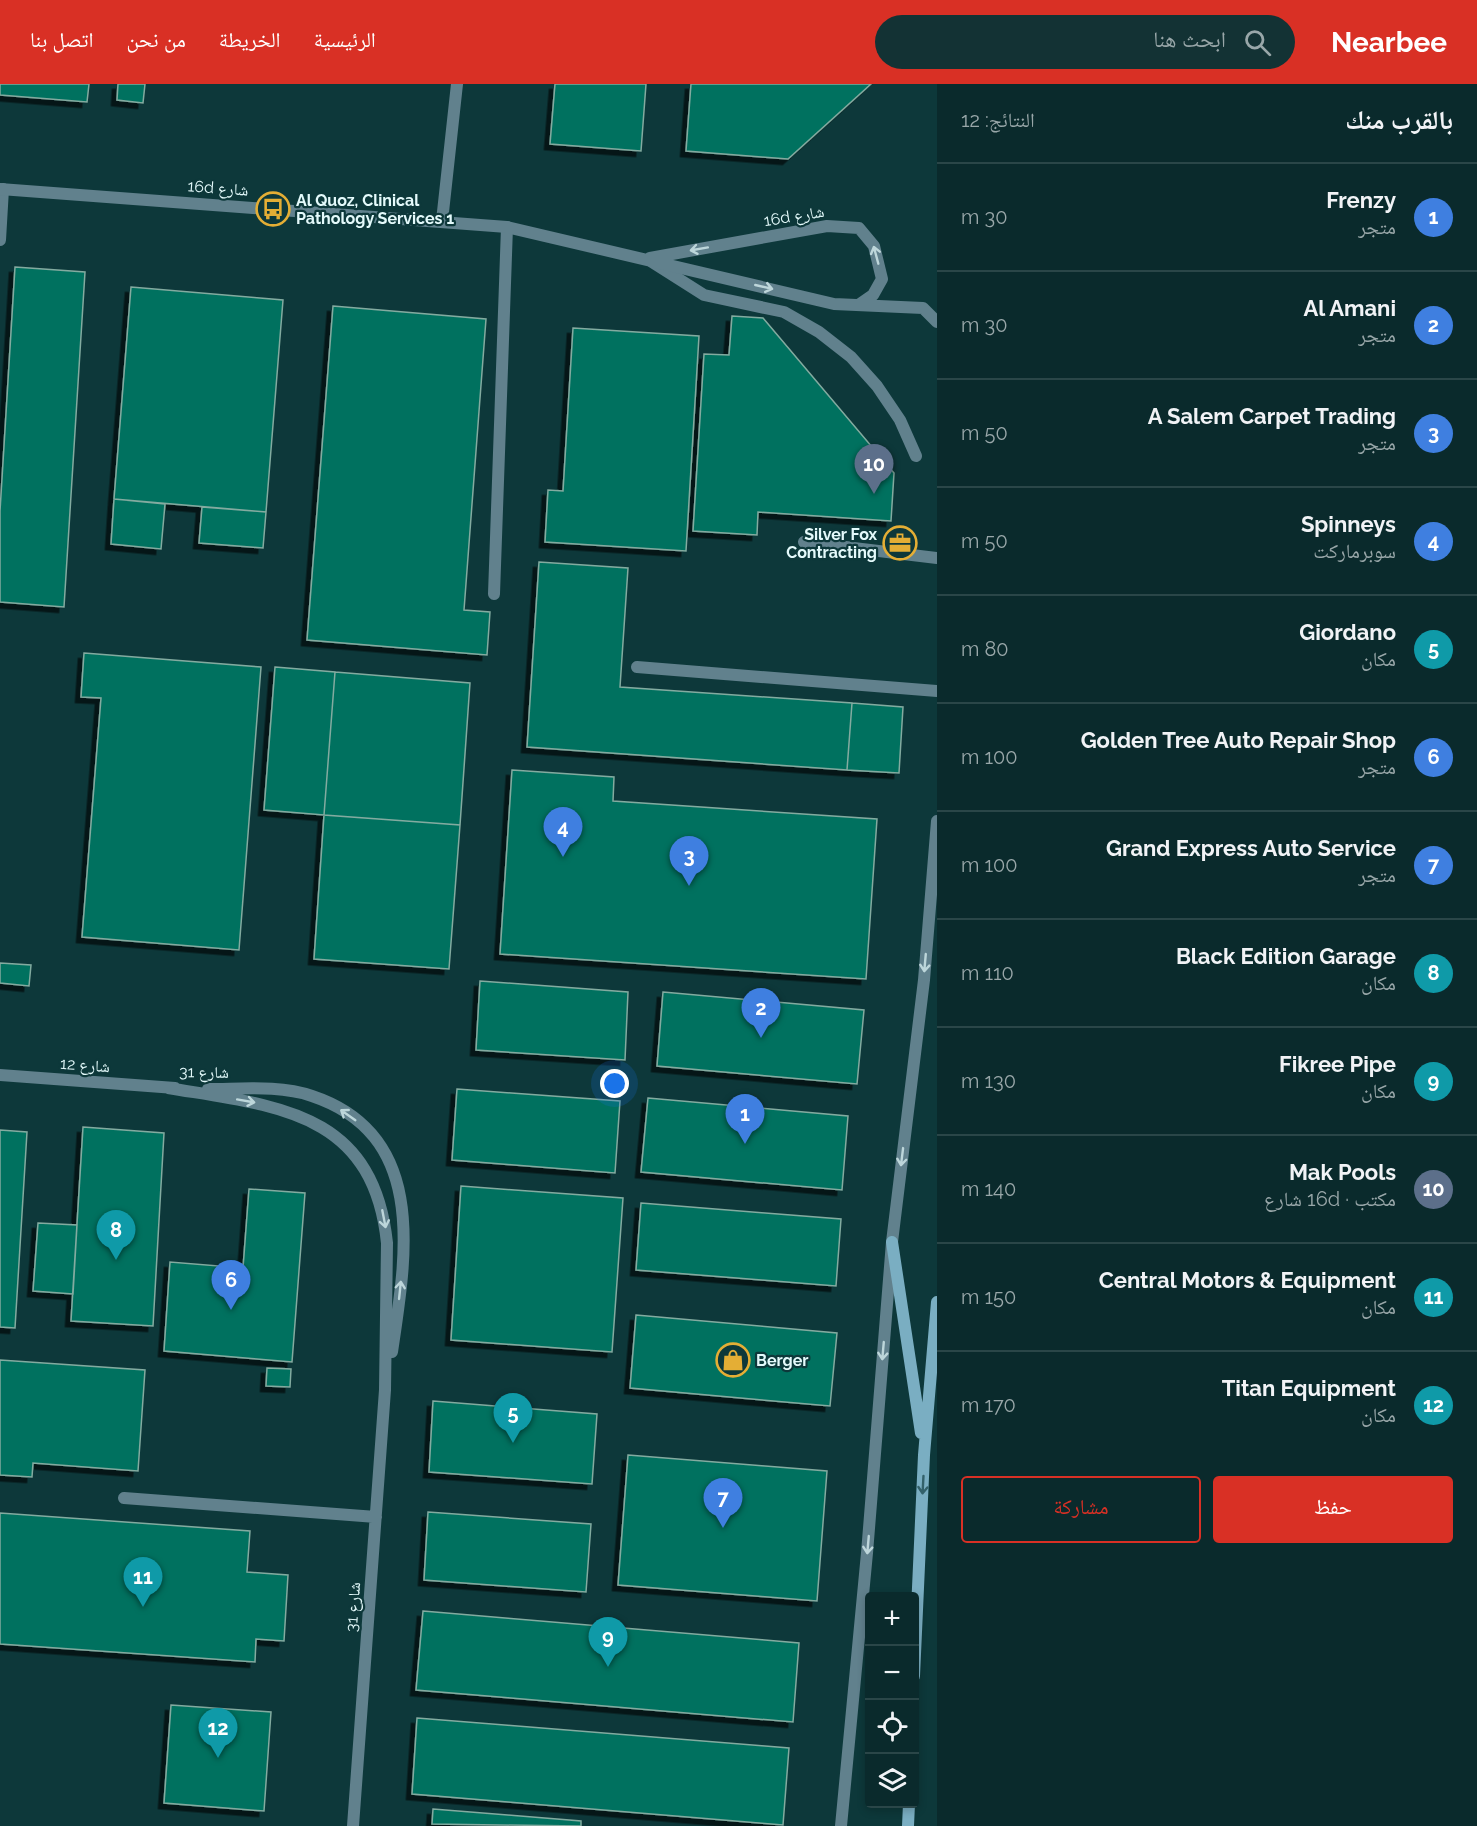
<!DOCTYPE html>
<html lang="ar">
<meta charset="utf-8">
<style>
:root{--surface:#0a2a2c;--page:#133234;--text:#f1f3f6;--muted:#99a7a9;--line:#2a4648;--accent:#d93025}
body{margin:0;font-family:Raleway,"Noto Naskh Arabic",sans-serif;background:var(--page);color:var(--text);direction:rtl}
.controls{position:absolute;right:18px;bottom:18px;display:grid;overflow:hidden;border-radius:6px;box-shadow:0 3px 9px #0003}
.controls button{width:54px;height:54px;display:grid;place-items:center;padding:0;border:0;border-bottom:2px solid var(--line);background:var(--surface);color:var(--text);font:30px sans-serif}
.you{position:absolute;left:615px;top:1000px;width:21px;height:21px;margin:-15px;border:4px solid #fff;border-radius:50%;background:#1a73e8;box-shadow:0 0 0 9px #1a73e833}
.badge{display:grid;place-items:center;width:39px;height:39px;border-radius:50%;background:var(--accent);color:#fff;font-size:20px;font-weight:700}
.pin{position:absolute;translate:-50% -50px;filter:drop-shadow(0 2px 3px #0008)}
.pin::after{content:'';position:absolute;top:32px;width:21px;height:18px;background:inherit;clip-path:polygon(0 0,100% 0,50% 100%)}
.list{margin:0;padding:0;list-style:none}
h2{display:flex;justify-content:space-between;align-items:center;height:78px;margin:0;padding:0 24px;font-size:26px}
h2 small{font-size:20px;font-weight:400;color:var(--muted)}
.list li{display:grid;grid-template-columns:39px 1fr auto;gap:18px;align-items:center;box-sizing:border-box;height:108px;padding:0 24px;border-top:2px solid var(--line)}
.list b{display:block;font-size:22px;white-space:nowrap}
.list p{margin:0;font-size:20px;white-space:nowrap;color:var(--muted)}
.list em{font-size:20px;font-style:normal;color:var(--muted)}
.actions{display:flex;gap:12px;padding:18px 24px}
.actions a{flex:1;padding:14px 0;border:2px solid var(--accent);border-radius:6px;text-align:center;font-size:21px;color:var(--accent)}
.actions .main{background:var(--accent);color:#fff}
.icon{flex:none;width:33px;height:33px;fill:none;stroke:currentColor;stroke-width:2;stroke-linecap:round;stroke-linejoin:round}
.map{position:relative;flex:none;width:937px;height:1742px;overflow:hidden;direction:ltr}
header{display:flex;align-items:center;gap:36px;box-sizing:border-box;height:84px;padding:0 30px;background:var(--accent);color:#fff}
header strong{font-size:28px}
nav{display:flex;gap:33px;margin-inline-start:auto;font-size:21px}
.search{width:420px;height:54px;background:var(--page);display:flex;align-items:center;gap:15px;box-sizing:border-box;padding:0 21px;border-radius:33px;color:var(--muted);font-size:22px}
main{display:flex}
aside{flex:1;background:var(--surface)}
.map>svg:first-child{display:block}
.building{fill:#00715f;stroke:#83aba0;stroke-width:1.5;filter:url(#shadow)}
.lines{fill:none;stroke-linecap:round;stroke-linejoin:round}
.lane{stroke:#61818d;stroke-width:12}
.street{stroke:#61818d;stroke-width:12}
.secondary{stroke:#7aaec2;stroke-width:12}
.oneway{stroke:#bdd6da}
.oneway2{stroke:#33616a}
.labels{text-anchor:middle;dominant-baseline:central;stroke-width:4.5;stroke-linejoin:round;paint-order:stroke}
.street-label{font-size:16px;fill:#e4fafb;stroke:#0d383a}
.poi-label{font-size:16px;font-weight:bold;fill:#e4fafb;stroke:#0d383a;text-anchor:start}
</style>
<header>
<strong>Nearbee</strong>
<div class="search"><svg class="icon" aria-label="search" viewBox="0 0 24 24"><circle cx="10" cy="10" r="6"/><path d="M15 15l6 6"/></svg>ابحث هنا</div>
<nav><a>الرئيسية</a><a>الخريطة</a><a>من نحن</a><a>اتصل بنا</a></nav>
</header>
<main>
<aside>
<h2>بالقرب منك<small>النتائج: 12</small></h2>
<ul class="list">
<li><span class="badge" style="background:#3f7fe0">1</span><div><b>Frenzy</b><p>متجر</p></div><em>30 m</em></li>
<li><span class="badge" style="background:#3f7fe0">2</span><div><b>Al Amani</b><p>متجر</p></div><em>30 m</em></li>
<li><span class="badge" style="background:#3f7fe0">3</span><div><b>A Salem Carpet Trading</b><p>متجر</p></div><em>50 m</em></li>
<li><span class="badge" style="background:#3f7fe0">4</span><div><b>Spinneys</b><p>سوبرماركت</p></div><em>50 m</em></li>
<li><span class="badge" style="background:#0f9aa8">5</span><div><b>Giordano</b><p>مكان</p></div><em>80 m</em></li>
<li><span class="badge" style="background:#3f7fe0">6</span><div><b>Golden Tree Auto Repair Shop</b><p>متجر</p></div><em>100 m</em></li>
<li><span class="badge" style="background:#3f7fe0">7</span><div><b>Grand Express Auto Service</b><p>متجر</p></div><em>100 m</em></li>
<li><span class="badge" style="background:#0f9aa8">8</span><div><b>Black Edition Garage</b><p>مكان</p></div><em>110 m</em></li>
<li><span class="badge" style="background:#0f9aa8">9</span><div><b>Fikree Pipe</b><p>مكان</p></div><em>130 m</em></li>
<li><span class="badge" style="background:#5c6f8a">10</span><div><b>Mak Pools</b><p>مكتب · 16d شارع</p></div><em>140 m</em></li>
<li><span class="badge" style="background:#0f9aa8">11</span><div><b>Central Motors &amp; Equipment</b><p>مكان</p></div><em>150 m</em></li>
<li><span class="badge" style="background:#0f9aa8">12</span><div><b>Titan Equipment</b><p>مكان</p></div><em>170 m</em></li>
</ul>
<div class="actions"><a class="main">حفظ</a><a>مشاركة</a></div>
</aside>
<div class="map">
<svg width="937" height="1742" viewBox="0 0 937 1742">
<defs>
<filter id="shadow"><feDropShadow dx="-5.5" dy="5.5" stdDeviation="0" flood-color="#0009"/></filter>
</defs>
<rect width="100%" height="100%" fill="#0d383a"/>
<path class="building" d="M0 0H89L87 18 0 11Z
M118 0H145L143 19 117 16Z
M555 0H646L641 67 550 60Z
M691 0H871L788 75 686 67Z
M15 183 85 188 64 523 0 518V427Z
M131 203 283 216 266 428 114 415Z
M333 222 486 235 464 526 490 528 487 571 307 556Z
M732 232 763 234 894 389 891 437 758 428 757 451 693 447 704 270 729 271Z
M573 244 699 252 686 467 545 458 548 406 563 407Z
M114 415 165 420 161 465 111 460Z
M202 423 266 428 263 464 199 459Z
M539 478 628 484 620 603 852 619 847 686 527 663Z
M84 569 261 583 239 866 82 853 101 614 81 613Z
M275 583 335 588 324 731 264 726Z
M335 588 470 599 460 741 324 731Z
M852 619 903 623 899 689 847 686Z
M512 686 614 693 613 717 877 735 866 895 500 870Z
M324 731 460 741 449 885 314 875Z
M0 879 31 881 29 902 0 899Z
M480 897 628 908 625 976 476 966Z
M663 908 864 926 857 1000 657 982Z
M457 1005 620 1017 615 1089 452 1076Z
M648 1014 848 1032 842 1106 641 1088Z
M83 1043 164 1049 153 1242 71 1237Z
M0 1046 27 1048 15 1244 0 1243Z
M461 1102 623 1114 612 1268 451 1256Z
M249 1105 305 1109 292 1278 164 1267 170 1178 243 1184Z
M641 1119 841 1135 836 1202 636 1186Z
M38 1139 77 1141 73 1210 33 1207Z
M636 1231 837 1249 830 1322 630 1304Z
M0 1276 145 1286 138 1387 33 1379 32 1393 0 1391Z
M267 1284 291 1285 290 1303 266 1302Z
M433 1317 597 1330 592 1400 429 1388Z
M628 1371 827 1387 817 1517 618 1501Z
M428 1428 591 1440 586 1508 424 1496Z
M0 1429 250 1447 247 1488 288 1491 284 1557 256 1555 255 1578 0 1560Z
M423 1527 799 1559 793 1638 416 1606Z
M171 1621 271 1628 264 1727 164 1719Z
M417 1634 789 1664 783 1741 412 1710Z
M433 1725 581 1737V1742L432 1740Z"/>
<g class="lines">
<path class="lane" d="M442 137 457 0
M0 156 3 105
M652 178 704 211 784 228 819 248 851 273 877 302 900 336 916 372
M804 458 937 474
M494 510 507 143
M637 583 937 607
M0 991 175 1004
M168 1004C275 1022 373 1026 387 1159L385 1306 353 1742
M208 1005C242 1005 280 1001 312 1012 429 1051 406 1173 392 1268
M124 1414 376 1433"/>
<path class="street" d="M0 105 507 143 834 220 923 224 937 238
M650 174 827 142 859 144 874 162 882 195 873 211 860 220
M841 1742 867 1469 892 1158 924 896 937 737"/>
<path class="secondary" d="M892 1158 921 1349
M914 1592 924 1371 937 1218
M908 1742 909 1720"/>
</g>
<defs><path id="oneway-shaft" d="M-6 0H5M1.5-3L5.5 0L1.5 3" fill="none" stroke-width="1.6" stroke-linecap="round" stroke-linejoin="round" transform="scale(1.5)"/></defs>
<g class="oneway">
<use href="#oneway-shaft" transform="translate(699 165) rotate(170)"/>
<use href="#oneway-shaft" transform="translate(876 171) rotate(-105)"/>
<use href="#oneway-shaft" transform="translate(764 203) rotate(13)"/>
<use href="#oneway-shaft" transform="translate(925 879) rotate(95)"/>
<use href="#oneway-shaft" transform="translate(246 1017) rotate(10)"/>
<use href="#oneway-shaft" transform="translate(348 1031) rotate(-145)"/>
<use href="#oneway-shaft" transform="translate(902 1073) rotate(97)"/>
<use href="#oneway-shaft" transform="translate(384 1135) rotate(79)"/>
<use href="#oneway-shaft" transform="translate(400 1206) rotate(-84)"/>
<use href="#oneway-shaft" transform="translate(883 1267) rotate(95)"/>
<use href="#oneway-shaft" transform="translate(868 1461) rotate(95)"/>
</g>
<use class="oneway2" href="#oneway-shaft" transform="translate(923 1401) rotate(93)"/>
<defs>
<symbol id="bus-ring" viewBox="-11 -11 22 22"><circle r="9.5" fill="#0d383a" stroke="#e4ae35" stroke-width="1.5"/><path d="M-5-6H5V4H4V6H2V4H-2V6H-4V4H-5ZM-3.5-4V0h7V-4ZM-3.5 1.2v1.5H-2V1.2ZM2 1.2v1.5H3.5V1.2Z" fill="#e4ae35"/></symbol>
<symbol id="office-ring" viewBox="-11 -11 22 22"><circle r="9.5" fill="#0d383a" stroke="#e4ae35" stroke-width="1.5"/><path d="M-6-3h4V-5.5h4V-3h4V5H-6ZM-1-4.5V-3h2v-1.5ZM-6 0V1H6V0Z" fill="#e4ae35"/></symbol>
<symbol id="shop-ring" viewBox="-11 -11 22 22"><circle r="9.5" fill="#0d383a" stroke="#e4ae35" stroke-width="1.5"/><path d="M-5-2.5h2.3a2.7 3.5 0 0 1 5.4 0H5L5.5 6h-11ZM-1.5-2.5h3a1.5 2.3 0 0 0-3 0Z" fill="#e4ae35"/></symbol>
</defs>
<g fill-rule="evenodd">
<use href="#bus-ring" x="254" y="106" width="38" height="38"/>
<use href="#office-ring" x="881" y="440" width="38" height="38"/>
<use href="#shop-ring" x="714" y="1257" width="38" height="38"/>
</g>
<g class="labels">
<g class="street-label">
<text transform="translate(218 104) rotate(4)">16d شارع</text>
<text transform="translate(794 132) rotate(-9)">16d شارع</text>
<text transform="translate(85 981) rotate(4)">شارع 12</text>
<text transform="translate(204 988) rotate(1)">شارع 31</text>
<text transform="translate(353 1523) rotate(-86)">شارع 31</text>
</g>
<g class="poi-label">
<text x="296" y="116">Al Quoz, Clinical<tspan x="296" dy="18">Pathology Services 1</tspan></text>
<text x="877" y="450" text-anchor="end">Silver Fox<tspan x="877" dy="18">Contracting</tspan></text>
<text x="756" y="1276">Berger</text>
</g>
</g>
</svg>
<div class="controls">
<button>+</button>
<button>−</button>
<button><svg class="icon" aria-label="locate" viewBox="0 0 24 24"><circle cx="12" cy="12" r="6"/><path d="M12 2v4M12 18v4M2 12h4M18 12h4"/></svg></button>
<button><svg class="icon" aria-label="layers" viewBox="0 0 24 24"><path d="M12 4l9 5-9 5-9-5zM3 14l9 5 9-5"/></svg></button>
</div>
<div class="you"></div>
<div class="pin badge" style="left:745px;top:1060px;background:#3f7fe0">1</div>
<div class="pin badge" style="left:761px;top:954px;background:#3f7fe0">2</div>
<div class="pin badge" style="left:689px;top:802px;background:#3f7fe0">3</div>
<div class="pin badge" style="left:563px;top:773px;background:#3f7fe0">4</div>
<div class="pin badge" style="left:513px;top:1359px;background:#0f9aa8">5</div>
<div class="pin badge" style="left:231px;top:1226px;background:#3f7fe0">6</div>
<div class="pin badge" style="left:723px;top:1444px;background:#3f7fe0">7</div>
<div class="pin badge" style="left:116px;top:1176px;background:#0f9aa8">8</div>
<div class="pin badge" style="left:608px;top:1583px;background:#0f9aa8">9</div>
<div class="pin badge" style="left:874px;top:410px;background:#5c6f8a">10</div>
<div class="pin badge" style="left:143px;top:1523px;background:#0f9aa8">11</div>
<div class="pin badge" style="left:218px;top:1674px;background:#0f9aa8">12</div>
</div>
</main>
